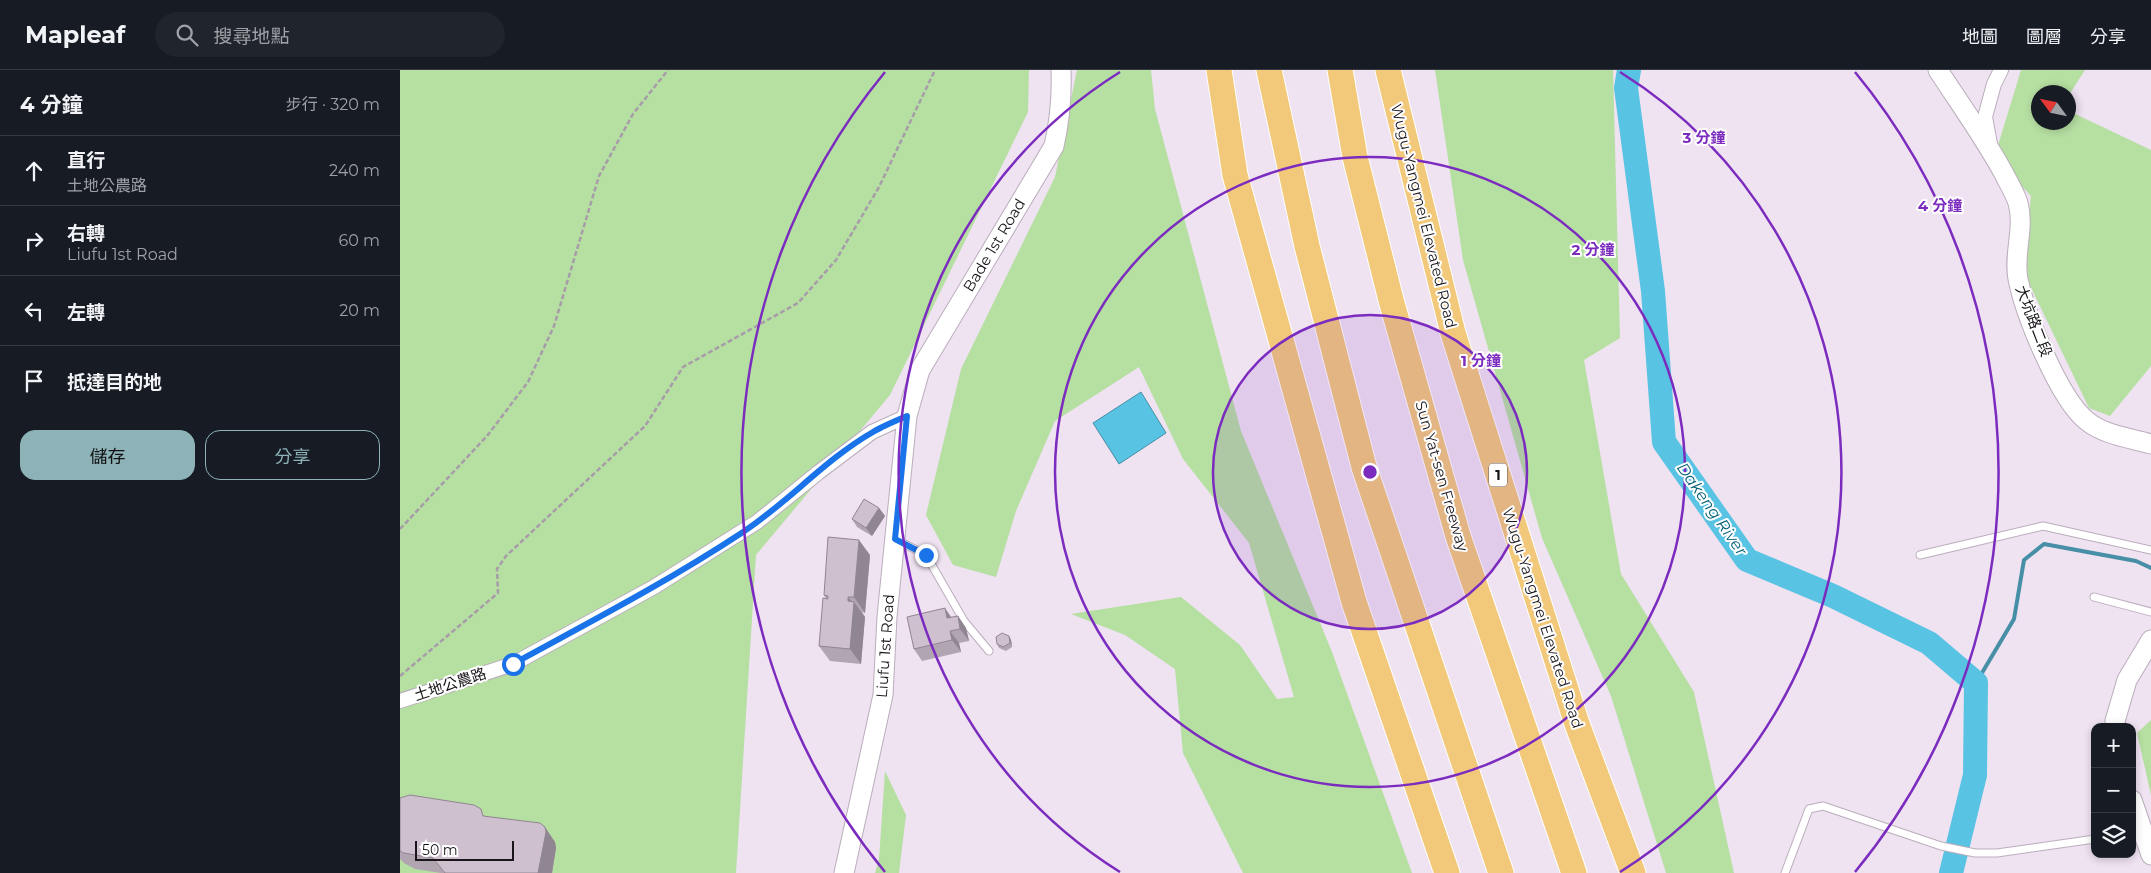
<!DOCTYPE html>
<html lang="zh-TW">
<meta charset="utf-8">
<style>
:root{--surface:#171b24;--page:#20242c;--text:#f1f3f6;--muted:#9ea1a6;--line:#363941;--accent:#8db2b7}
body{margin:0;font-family:Montserrat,"Noto Sans TC",sans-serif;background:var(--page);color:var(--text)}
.controls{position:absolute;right:15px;bottom:15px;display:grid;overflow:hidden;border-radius:10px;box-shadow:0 2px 8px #0003}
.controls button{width:45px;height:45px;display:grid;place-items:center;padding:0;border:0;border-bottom:1px solid var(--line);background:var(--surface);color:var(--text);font:25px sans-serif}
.compass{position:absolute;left:1631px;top:15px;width:45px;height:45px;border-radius:50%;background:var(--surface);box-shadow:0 2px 8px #0003;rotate:303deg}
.scale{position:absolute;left:15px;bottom:12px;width:99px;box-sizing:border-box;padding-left:5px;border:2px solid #19151a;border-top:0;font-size:14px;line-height:18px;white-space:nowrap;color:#19151a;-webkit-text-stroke:4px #fff;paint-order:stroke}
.stop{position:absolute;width:15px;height:15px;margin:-11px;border:4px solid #1a73e8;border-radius:50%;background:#fff}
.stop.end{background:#1a73e8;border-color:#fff;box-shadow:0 1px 5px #0008}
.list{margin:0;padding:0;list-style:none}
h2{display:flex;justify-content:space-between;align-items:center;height:65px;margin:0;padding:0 20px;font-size:21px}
h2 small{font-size:16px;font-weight:400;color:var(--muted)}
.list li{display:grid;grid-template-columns:32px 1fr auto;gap:15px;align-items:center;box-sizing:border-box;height:70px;padding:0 20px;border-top:1px solid var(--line)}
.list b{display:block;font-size:19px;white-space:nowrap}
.list p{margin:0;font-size:16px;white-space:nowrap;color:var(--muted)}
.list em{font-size:16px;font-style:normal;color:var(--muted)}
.actions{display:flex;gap:10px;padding:15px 20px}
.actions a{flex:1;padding:11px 0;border:1px solid var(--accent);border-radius:15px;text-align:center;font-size:18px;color:var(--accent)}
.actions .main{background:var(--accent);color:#111}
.icon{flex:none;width:28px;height:28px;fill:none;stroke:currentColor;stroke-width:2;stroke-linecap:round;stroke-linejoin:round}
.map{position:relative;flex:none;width:1751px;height:803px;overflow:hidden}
header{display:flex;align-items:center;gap:30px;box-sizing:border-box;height:70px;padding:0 25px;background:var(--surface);border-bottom:1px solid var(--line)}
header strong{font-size:24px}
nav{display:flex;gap:28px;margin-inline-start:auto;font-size:18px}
.search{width:350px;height:45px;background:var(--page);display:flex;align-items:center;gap:12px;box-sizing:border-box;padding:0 18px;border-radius:28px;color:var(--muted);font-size:19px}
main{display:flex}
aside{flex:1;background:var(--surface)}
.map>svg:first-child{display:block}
.green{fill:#b6dfa2}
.water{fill:#59c3e3;stroke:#468fa7}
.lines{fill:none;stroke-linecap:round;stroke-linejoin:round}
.stream{stroke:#468fa7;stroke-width:4}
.river{stroke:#59c3e3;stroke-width:24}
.lane-casing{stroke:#baadbc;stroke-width:9}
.street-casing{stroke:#baadbc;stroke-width:16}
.secondary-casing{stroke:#baadbc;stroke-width:21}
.highway-casing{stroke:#fff;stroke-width:27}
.path{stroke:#a79da8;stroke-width:2.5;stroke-dasharray:5 2.5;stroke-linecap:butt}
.lane{stroke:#fff;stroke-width:7}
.street{stroke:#fff;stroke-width:14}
.secondary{stroke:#fff;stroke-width:19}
.highway{stroke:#f2c97b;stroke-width:25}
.wall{fill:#b1a5b2}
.shaded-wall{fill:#908691}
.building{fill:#cec0cf;stroke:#908691}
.route{stroke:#1a73e8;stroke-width:6}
.ring{fill:none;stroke:#7b2cbf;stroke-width:2.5}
.labels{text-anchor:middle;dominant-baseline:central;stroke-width:4;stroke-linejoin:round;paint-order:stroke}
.shield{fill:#fff;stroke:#5e5b5f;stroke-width:1}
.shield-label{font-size:14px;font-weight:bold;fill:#19151a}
.street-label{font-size:15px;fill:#19151a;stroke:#fff}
.water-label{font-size:16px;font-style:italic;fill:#086278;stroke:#fff}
.centre{fill:#7b2cbf;stroke:#fff;stroke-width:2.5}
.ring-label{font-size:15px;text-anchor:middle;font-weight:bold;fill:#7b2cbf;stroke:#fff;stroke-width:4;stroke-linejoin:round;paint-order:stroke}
</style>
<header>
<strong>Mapleaf</strong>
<div class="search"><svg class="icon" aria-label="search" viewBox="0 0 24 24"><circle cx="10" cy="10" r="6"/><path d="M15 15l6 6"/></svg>搜尋地點</div>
<nav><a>地圖</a><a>圖層</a><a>分享</a></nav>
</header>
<main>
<aside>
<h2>4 分鐘<small>步行 · 320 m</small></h2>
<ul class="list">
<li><svg class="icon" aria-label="ahead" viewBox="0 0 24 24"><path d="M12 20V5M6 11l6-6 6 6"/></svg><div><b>直行</b><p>土地公農路</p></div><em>240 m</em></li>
<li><svg class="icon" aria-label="right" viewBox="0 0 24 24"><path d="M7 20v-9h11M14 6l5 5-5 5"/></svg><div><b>右轉</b><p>Liufu 1st Road</p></div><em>60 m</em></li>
<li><svg class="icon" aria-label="left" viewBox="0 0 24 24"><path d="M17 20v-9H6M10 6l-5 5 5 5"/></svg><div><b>左轉</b></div><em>20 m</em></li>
<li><svg class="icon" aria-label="arrive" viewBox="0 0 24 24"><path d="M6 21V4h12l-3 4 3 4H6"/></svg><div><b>抵達目的地</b></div></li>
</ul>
<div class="actions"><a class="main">儲存</a><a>分享</a></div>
</aside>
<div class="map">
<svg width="1751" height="803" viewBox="0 0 1751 803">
<rect width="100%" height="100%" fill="#efe2f1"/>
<path class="green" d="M0 0H629L628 42 490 325 356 485 336 803H0Z
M677 0H751L755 39 841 361 932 582 1012 803H843L783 683 775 599 725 565 671 544 781 527 840 575 877 629 894 627 849 473 783 389 739 297 655 351 616 441 596 507 553 495 526 445 561 299 655 107Z
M1035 0H1213L1220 268 1184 290 1221 504 1294 622 1334 803H1266L1211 626 1142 468 1063 190Z
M1621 0H1685L1669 25 1668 22H1638V52H1668L1669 41 1751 80V296L1710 346 1689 338 1623 201 1631 126 1603 96 1596 82Z
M1751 650V725L1737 663Z
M485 701 506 745 499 803H475L479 789Z"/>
<path class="water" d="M741 322 766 363 719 394 693 353Z"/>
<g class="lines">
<path class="stream" d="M1576 613 1614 549 1624 490 1644 474 1736 491 1751 498"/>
<path class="river" d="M1229 0 1226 18 1253 221 1264 372 1347 490 1433 526 1529 573 1576 613 1575 705 1551 803"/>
<defs>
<path id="lane" d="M497 470 526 485 564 551 589 581
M1520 485 1643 456 1751 480
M1694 527 1751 542
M1385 803 1409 739 1423 736 1541 776 1575 783H1597L1695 769"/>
<path id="street" d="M1590 74 1585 47 1594 14 1601 0
M0 631 113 594 254 517 357 452 419 402 472 362 507 346"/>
<path id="secondary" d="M1538 0C1560 34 1584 67 1603 102 1608 112 1615 123 1618 133 1625 158 1613 185 1618 209 1625 244 1659 329 1687 351 1704 365 1730 368 1751 374
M1715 657V651L1727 610 1751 570
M1732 730 1751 785
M444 803 483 625 487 547 507 346 520 300 654 76C660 50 662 27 661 0"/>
<path id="highway" d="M819 0 835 105 954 532 1047 803
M869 0 907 176 964 397 1101 803
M940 0 955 87 991 230 1058 466 1174 803
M988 0 1053 263 1177 654 1233 803"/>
</defs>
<use href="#lane" class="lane-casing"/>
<use href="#street" class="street-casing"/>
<use href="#secondary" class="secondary-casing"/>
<use href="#highway" class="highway-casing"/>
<path class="path" d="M0 459 87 366 128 312 154 256 199 106 233 44 268 0
M0 606 98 523 97 499 106 486 245 356 283 297 398 233 436 190 479 117 535 0"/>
<use href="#lane" class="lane"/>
<use href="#street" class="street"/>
<use href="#secondary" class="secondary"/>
<use href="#highway" class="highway"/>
</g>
<path class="wall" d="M479 438 485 446 472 466 457 457 452 449Z
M470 485 465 543 462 542 465 547 461 594 430 591 419 576 426 529 424 525Z
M558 546 566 558 569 571 559 573 561 582 522 591 514 579 551 548Z
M609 566 611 570 612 577 606 581 599 578 597 574Z
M0 728 86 746 155 772 156 778 152 803H41L15 799 4 793 0 789Z"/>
<path class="shaded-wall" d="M479 438 485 446 472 466 466 458Z
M459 470 470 485 465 543 454 527Z
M448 527 454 535V532L465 547 461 594 450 579Z
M545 538 553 550 547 548Z
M558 546 566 558 569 571 560 559Z
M550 561 559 573 561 582 552 570Z
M609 566 611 570 612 577 610 573Z
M145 757 155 772 156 778 152 803H138Z"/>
<path class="building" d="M464 429 479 438 466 458 452 449Z
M428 467 459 470 454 527H448V531L454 532 450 579 419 576 423 528 428 529V526L424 525Z
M545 538 547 548 558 546 560 559 550 561 552 570 514 579 507 547Z
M602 563 609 566 610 573 603 577 597 574 596 567Z
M10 725 74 735 81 739 83 746 140 753 145 757 146 762 138 803H45L33 788 4 783 0 781V728Z"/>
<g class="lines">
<path class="route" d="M113 594C190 552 267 512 340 464 387 434 424 390 473 362 483 356 495 351 507 346L495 469 526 485"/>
</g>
<circle cx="970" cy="402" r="157" fill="#7b2cbf" fill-opacity=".12"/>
<g class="ring">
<circle cx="970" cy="402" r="157"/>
<circle cx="970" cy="402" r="315"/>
<path d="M720 802A472 472 0 0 1 720 2M1220 2A472 472 0 0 1 1220 802"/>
<path d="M485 802A629 629 0 0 1 485 2M1455 2A629 629 0 0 1 1455 802"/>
</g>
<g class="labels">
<rect class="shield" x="1089" y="393.5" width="18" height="23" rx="4"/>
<g class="shield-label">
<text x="1098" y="405">1</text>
</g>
<g class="street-label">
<text transform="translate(1024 146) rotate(76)">Wugu-Yangmei Elevated Road</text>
<text transform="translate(594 175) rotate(-59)">Bade 1st Road</text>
<text transform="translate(1634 251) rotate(69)">大坑路二段</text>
<text transform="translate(1042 406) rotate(74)">Sun Yat-sen Freeway</text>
<text transform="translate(1143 548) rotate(72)">Wugu-Yangmei Elevated Road</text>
<text transform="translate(485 576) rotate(-86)">Liufu 1st Road</text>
<text transform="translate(50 614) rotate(-18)">土地公農路</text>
</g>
<g class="water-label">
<text transform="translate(1312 439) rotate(55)">Dakeng River</text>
</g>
</g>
<circle cx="970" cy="402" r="8" class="centre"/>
<g class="ring-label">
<text x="1304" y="73">3 分鐘</text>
<text x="1540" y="141">4 分鐘</text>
<text x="1193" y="185">2 分鐘</text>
<text x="1081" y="296">1 分鐘</text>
</g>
</svg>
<div class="controls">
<button>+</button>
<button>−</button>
<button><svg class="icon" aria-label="layers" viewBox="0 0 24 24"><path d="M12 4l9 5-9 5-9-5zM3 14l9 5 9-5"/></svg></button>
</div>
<svg class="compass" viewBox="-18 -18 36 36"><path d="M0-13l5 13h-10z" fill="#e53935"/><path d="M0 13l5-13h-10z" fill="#9ea1a6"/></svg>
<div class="scale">50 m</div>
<div class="stop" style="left:113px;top:594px"></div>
<div class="stop end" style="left:526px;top:485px"></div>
</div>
</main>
